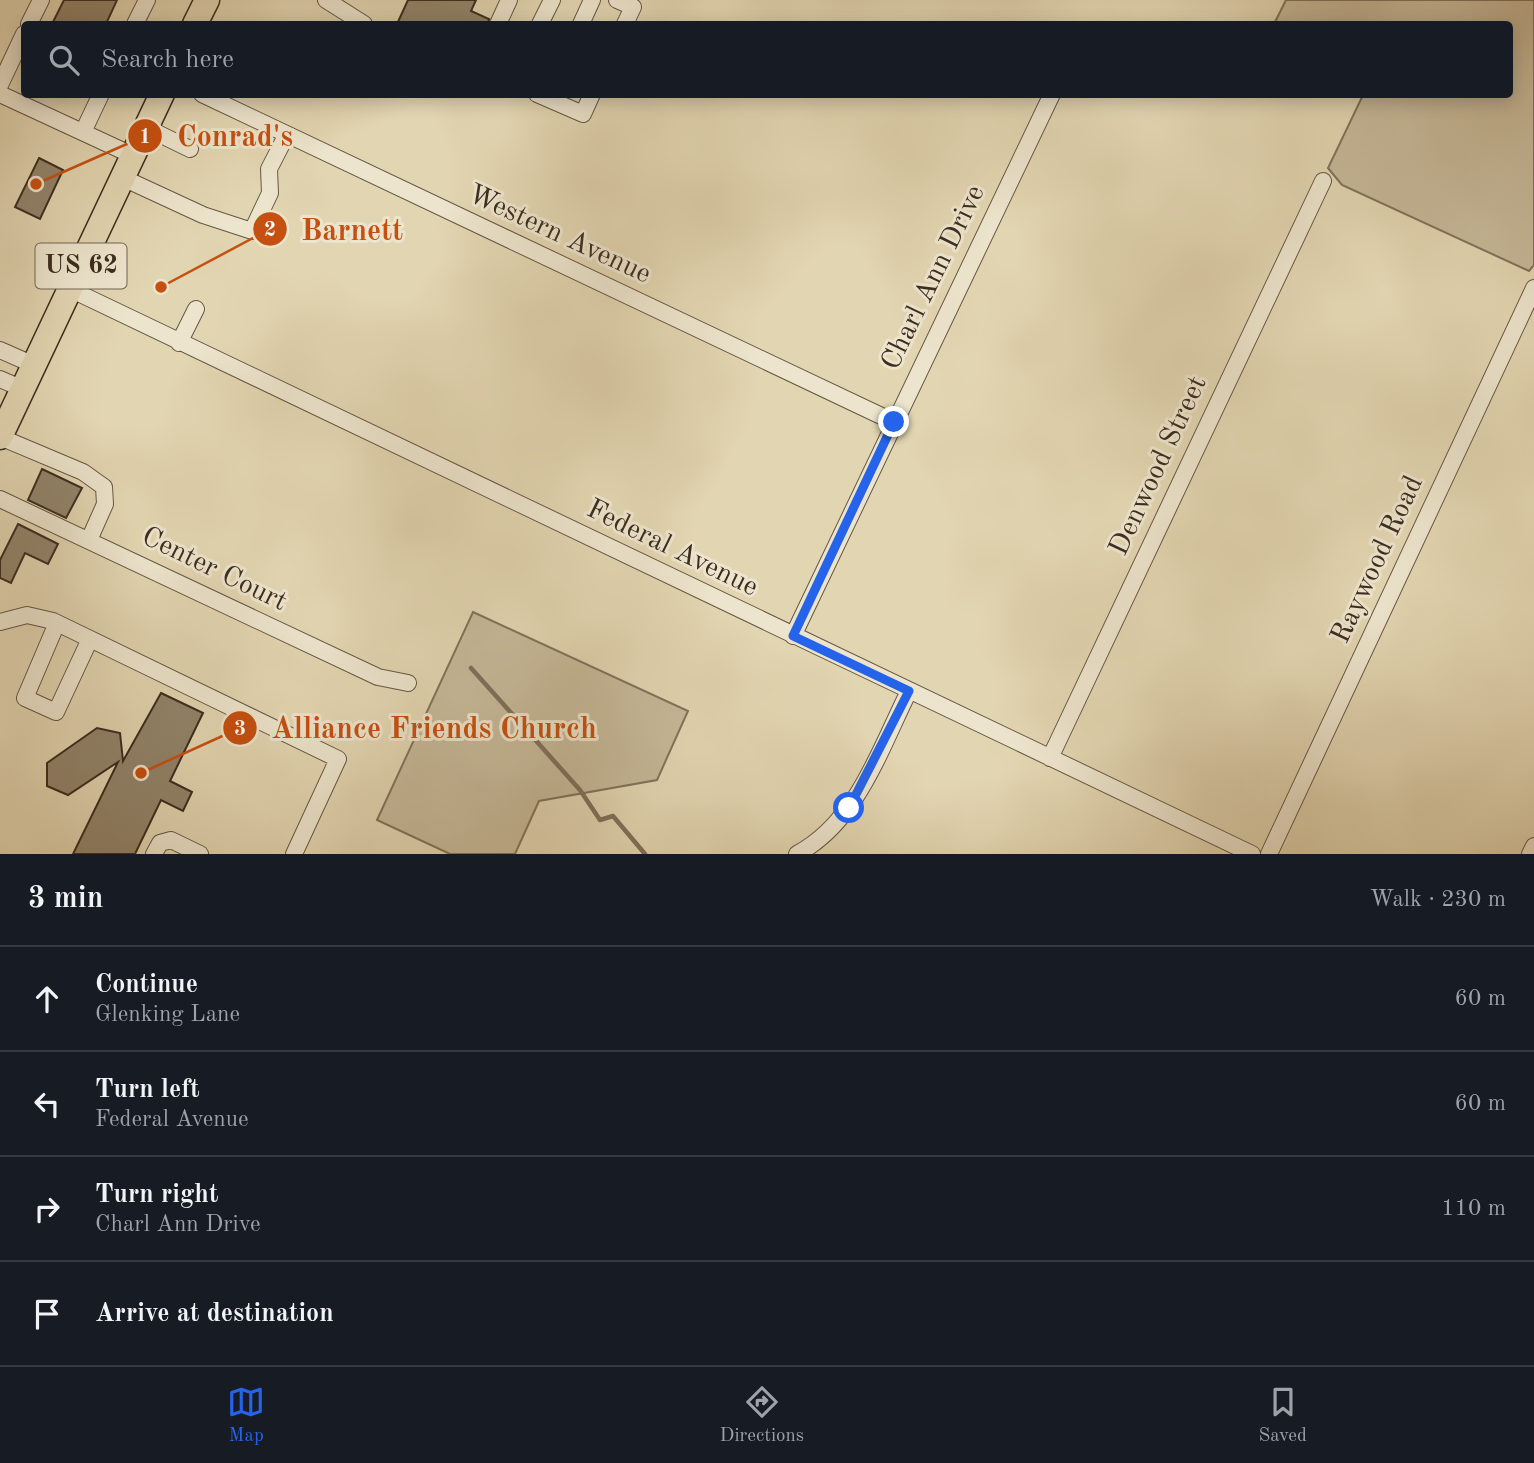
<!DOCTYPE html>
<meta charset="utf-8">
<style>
:root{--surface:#171b24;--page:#20242c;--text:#f1f3f6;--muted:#9ea1a6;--line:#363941;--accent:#2563eb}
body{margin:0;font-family:"Old Standard TT",serif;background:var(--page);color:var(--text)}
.stop{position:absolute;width:21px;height:21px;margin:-16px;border:5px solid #2563eb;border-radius:50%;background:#fff}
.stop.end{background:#2563eb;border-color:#fff;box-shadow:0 2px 7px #0008}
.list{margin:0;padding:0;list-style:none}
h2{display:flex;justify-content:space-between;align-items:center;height:91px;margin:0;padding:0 28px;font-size:30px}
h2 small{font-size:23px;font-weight:400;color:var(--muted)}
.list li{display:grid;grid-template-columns:46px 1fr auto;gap:21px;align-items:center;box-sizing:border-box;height:105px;padding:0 28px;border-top:2px solid var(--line)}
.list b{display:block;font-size:26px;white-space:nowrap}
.list p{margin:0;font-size:23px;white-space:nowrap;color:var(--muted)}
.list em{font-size:23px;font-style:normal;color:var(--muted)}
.icon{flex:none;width:38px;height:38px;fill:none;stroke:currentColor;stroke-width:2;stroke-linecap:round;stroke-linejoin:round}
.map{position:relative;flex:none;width:1534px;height:854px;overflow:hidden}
.search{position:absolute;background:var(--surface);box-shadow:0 4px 18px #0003;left:21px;right:21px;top:21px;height:77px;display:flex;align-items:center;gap:18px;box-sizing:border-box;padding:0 24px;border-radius:7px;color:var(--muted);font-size:26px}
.sheet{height:511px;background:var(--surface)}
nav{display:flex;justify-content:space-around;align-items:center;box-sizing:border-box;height:98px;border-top:2px solid var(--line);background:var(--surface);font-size:19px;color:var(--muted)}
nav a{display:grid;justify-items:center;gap:4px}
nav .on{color:var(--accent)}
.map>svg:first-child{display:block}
.green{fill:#c6b898;stroke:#81725c;stroke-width:2}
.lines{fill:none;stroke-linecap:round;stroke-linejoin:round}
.stream{stroke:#7e705a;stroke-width:4.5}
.building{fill:#92846b;stroke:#3c2d20;stroke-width:2}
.minor-casing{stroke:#665744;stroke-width:18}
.highway-casing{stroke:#3c2d20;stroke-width:27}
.minor{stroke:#ece4cc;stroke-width:16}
.highway{stroke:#e2d5b1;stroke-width:24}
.route{stroke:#2563eb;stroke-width:9}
.labels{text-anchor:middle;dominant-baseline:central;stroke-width:6;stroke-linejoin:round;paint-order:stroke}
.shield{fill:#ece4cc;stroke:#716454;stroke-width:2}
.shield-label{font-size:26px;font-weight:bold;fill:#3c2d20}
.street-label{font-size:28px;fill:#3c2d20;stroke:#ece4cc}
.leader{fill:none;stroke:#c65010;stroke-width:2.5}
.callout-dot{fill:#c65010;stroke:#ece4cc;stroke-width:2.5}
.mark-label{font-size:21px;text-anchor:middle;font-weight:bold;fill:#fff}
.callout-label{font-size:30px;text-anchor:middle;font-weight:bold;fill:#c65010;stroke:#ece4cc;stroke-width:6;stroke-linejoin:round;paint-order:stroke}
</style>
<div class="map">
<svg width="1534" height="854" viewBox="0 0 1534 854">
<rect width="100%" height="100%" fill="#e2d5b1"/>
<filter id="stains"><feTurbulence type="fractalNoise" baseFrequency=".00286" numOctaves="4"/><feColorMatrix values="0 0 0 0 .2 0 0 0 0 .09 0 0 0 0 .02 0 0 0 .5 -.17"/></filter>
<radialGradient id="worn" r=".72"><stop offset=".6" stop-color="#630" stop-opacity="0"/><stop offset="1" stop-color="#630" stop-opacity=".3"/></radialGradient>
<path class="green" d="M1286 0H1534V265L1529 271 1342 185 1328 168 1363 95 1510 94V24H1274Z
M473 612 688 711 657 780 539 801 515 854H450L377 820Z"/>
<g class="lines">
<path class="stream" d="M471 668 580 790 600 820 613 816 645 854"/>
</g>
<path class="building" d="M64 0H117L106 24H52Z
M408 0H476L471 11 489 19 488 24H397Z
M39 158 63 170 40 219 15 207Z
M42 469 82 488 66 518 28 500Z
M18 524 58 544 48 564 25 553 11 583 0 578V560Z
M161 693 203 713 170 781 192 792 183 811 161 800 135 854H73L118 762 68 795 47 786V763L97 728 120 733 123 761Z"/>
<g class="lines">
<defs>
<path id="minor" d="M326 0 364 24
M617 0 633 7 625 24
M29 24 41 0
M135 24 147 0
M498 24 509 0
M540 24 552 0
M581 24 592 0
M0 85 24 34
M0 94 134 156
M202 94 894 422
M537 94 583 114 592 94
M147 128 190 149
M83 132 101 94
M123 178 203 215 252 231 270 193 269 169 286 136
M70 289 1252 854
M179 343 196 309
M0 350 34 365
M0 379 23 389
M0 437 83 472 104 487 105 504 89 540
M0 499 378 677 408 683
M0 622 27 615 53 621 338 759 294 854
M57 623 25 698 56 712 90 639
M793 636 1052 94
M1050 758 1323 181
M154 854 160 843 171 840 200 854
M797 854C857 822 880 749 909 691
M1269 854 1534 288
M1530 854 1534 846"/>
<path id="highway" d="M195 24 207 0
M0 437 162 94"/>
</defs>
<use href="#minor" class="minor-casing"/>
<use href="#highway" class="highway-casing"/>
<use href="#minor" class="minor"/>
<use href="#highway" class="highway"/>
</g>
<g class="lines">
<path class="route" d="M849 808 909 691 793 636 894 422"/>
</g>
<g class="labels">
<rect class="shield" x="35.5" y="243.5" width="91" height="45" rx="5"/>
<g class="shield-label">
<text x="81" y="266">US 62</text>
</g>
<g class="street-label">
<text transform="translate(559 235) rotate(25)">Western Avenue</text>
<text transform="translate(934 278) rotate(-64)">Charl Ann Drive</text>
<text transform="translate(1159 466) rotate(-65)">Denwood Street</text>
<text transform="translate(672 549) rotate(26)">Federal Avenue</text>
<text transform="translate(1378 560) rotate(-65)">Raywood Road</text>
<text transform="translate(214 570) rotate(26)">Center Court</text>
</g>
</g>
<path class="leader" d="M36 184L145 136M161 287L270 229M141 773L240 728"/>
<g class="callout-dot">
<circle cx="36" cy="184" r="7"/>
<circle cx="161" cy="287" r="7"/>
<circle cx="141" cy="773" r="7"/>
<circle cx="145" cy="136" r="18"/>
<circle cx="270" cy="229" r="18"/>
<circle cx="240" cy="728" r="18"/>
</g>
<g class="mark-label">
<text x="145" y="143">1</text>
<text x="270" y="236">2</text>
<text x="240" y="735">3</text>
</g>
<g class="callout-label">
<text x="235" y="146">Conrad's</text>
<text x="352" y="240">Barnett</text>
<text x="434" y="738">Alliance Friends Church</text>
</g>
<rect width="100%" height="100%" filter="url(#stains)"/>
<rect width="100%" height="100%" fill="url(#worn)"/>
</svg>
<div class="stop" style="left:849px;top:808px"></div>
<div class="stop end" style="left:894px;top:422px"></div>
<div class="search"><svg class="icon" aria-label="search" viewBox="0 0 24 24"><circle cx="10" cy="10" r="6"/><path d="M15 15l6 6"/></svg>Search here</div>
</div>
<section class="sheet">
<h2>3 min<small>Walk · 230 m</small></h2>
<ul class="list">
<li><svg class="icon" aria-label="ahead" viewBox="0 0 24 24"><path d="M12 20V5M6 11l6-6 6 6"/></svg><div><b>Continue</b><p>Glenking Lane</p></div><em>60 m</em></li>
<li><svg class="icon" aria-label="left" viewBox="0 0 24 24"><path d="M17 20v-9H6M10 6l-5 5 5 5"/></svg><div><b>Turn left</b><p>Federal Avenue</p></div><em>60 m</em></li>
<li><svg class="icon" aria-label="right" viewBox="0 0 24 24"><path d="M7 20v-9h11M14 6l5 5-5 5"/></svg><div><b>Turn right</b><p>Charl Ann Drive</p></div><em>110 m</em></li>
<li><svg class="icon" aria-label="arrive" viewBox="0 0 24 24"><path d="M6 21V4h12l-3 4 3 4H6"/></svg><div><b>Arrive at destination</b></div></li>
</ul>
</section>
<nav>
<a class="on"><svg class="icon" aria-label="map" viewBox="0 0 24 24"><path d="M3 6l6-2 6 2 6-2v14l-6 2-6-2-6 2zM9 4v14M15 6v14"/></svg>Map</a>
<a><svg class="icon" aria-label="directions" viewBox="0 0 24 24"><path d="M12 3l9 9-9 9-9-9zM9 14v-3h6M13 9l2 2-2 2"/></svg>Directions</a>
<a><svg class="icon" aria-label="saved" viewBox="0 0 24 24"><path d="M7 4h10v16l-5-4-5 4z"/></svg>Saved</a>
</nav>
